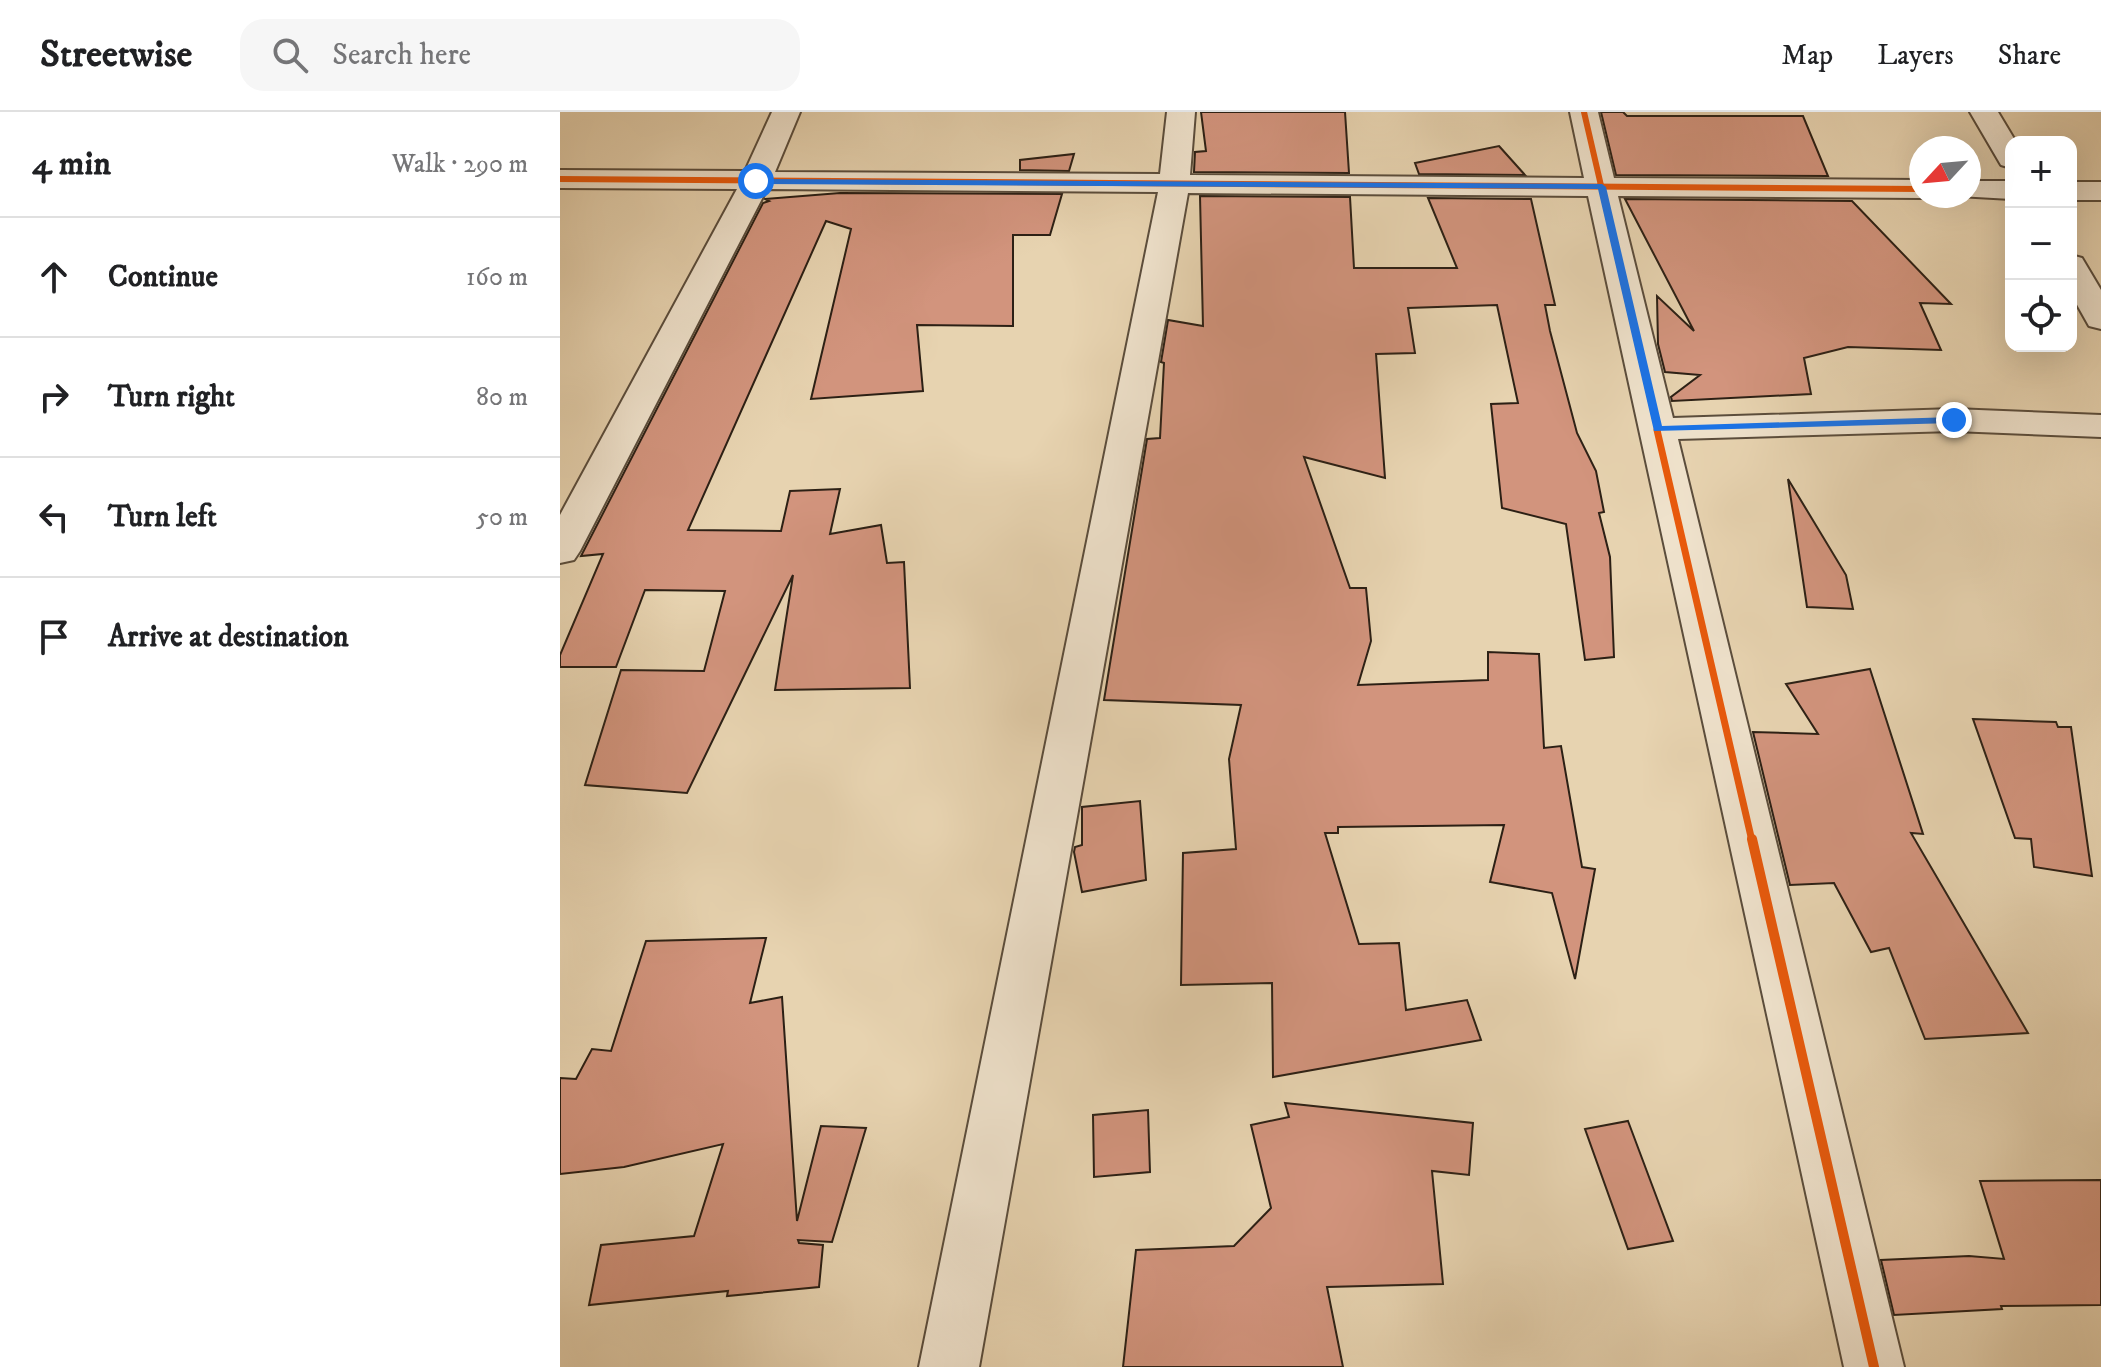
<!DOCTYPE html>
<meta charset="utf-8">
<style>
:root{--surface:#fff;--page:#f6f6f6;--text:#202124;--muted:#757577;--line:#e0e0e0}
body{margin:0;font-family:"IM FELL DW Pica",serif;background:var(--page);color:var(--text)}
.controls{position:absolute;right:24px;top:24px;display:grid;overflow:hidden;border-radius:16px;box-shadow:0 8px 32px #0002}
.controls button{width:72px;height:72px;display:grid;place-items:center;padding:0;border:0;border-bottom:2px solid var(--line);background:var(--surface);color:var(--text);font:40px sans-serif}
.compass{position:absolute;left:1349px;top:24px;width:72px;height:72px;border-radius:50%;background:var(--surface);box-shadow:0 8px 32px #0002;rotate:244deg}
.stop{position:absolute;width:24px;height:24px;margin:-18px;border:6px solid #1a73e8;border-radius:50%;background:#fff}
.stop.end{background:#1a73e8;border-color:#fff;box-shadow:0 2px 8px #0008}
.list{margin:0;padding:0;list-style:none}
h2{display:flex;justify-content:space-between;align-items:center;height:104px;margin:0;padding:0 32px;font-size:34px}
h2 small{font-size:26px;font-weight:400;color:var(--muted)}
.list li{display:grid;grid-template-columns:52px 1fr auto;gap:24px;align-items:center;box-sizing:border-box;height:120px;padding:0 32px;border-top:2px solid var(--line)}
.list b{display:block;font-size:30px;white-space:nowrap}
.list em{font-size:26px;font-style:normal;color:var(--muted)}
.icon{flex:none;width:44px;height:44px;fill:none;stroke:currentColor;stroke-width:2;stroke-linecap:round;stroke-linejoin:round}
.map{position:relative;flex:none;width:1541px;height:1255px;overflow:hidden}
header{display:flex;align-items:center;gap:48px;box-sizing:border-box;height:112px;padding:0 40px;background:var(--surface);border-bottom:2px solid var(--line)}
header strong{font-size:38px}
nav{display:flex;gap:44px;margin-inline-start:auto;font-size:28px}
.search{width:560px;height:72px;background:var(--page);display:flex;align-items:center;gap:20px;box-sizing:border-box;padding:0 28px;border-radius:24px;color:var(--muted);font-size:30px}
main{display:flex}
aside{flex:1;background:var(--surface)}
.map>svg:first-child{display:block}
.building{fill:#d2947d;stroke:#2c2015;stroke-width:2}
.lines{fill:none;stroke-linecap:round;stroke-linejoin:round}
.minor-casing{stroke:#5b4d3c;stroke-width:4}
.minor{fill:#efe2cc;fill-rule:evenodd}
.cycleway-far2-casing{stroke:#efe2cc;stroke-width:10}
.cycleway-far1-casing{stroke:#efe2cc;stroke-width:12}
.cycleway-casing{stroke:#efe2cc;stroke-width:15}
.cycleway-far2{stroke:#e8590c;stroke-width:6}
.cycleway-far1{stroke:#e8590c;stroke-width:7}
.cycleway{stroke:#e8590c;stroke-width:10}
.route{fill:#1a73e8}
</style>
<header>
<strong>Streetwise</strong>
<div class="search"><svg class="icon" aria-label="search" viewBox="0 0 24 24"><circle cx="10" cy="10" r="6"/><path d="M15 15l6 6"/></svg>Search here</div>
<nav><a>Map</a><a>Layers</a><a>Share</a></nav>
</header>
<main>
<aside>
<h2>4 min<small>Walk · 290 m</small></h2>
<ul class="list">
<li><svg class="icon" aria-label="ahead" viewBox="0 0 24 24"><path d="M12 20V5M6 11l6-6 6 6"/></svg><div><b>Continue</b></div><em>160 m</em></li>
<li><svg class="icon" aria-label="right" viewBox="0 0 24 24"><path d="M7 20v-9h11M14 6l5 5-5 5"/></svg><div><b>Turn right</b></div><em>80 m</em></li>
<li><svg class="icon" aria-label="left" viewBox="0 0 24 24"><path d="M17 20v-9H6M10 6l-5 5 5 5"/></svg><div><b>Turn left</b></div><em>50 m</em></li>
<li><svg class="icon" aria-label="arrive" viewBox="0 0 24 24"><path d="M6 21V4h12l-3 4 3 4H6"/></svg><div><b>Arrive at destination</b></div></li>
</ul>
</aside>
<div class="map">
<svg width="1541" height="1255" viewBox="0 0 1541 1255">
<rect width="100%" height="100%" fill="#e7d3b0"/>
<filter id="stains"><feTurbulence type="fractalNoise" baseFrequency=".0025" numOctaves="4"/><feColorMatrix values="0 0 0 0 .2 0 0 0 0 .09 0 0 0 0 .02 0 0 0 .5 -.17"/></filter>
<radialGradient id="worn" r=".72"><stop offset=".6" stop-color="#630" stop-opacity="0"/><stop offset="1" stop-color="#630" stop-opacity=".3"/></radialGradient>
<path class="building" d="M641 0H785L789 61 634 60 635 40 646 39Z
M1041 0H1063L1067 4H1243L1268 64 1056 63Z
M939 34 965 63 859 62 855 51Z
M514 42 509 59 460 58V48Z
M280 81 502 82 490 123H453V214L357 213 363 279 251 287 291 117 266 109 128 418 221 419 230 379 280 377 270 422 321 413 327 451 344 450 350 576 215 578 233 463 127 681 25 673 61 558 144 559 165 479 85 478 56 555H0V543L43 442 21 444 203 91 209 89 205 87Z
M640 84 790 85 794 156H897L868 86 971 87 995 193H985L990 219 1017 321 1036 359 1044 400 1039 401 1050 445 1054 545 1025 548 1006 412 942 396 931 292 958 291 937 193 848 196 855 241 816 242 825 366 744 345 790 476H806L811 529 798 573 928 568V540L979 542 984 636 1001 634 1022 755 1035 757 1015 867 992 781 930 770 944 713 778 715V721H765L799 832 839 831 846 898 907 888 921 928 713 965 712 871 621 873 623 741 676 737 669 647 681 593 544 588 587 327 600 326 604 251 601 250 608 208 643 214Z
M1065 87 1292 89 1391 192 1360 191 1381 238 1288 235 1244 246 1251 282 1112 289 1111 285 1140 263 1105 260 1098 232 1097 184 1134 219Z
M1228 367 1286 463 1293 497 1247 495Z
M1310 557 1363 722 1351 721 1468 921 1365 927 1329 836 1311 840 1274 771 1230 773 1193 620 1258 622 1226 572Z
M1413 607 1496 610 1498 615H1511L1532 764 1474 755 1471 727 1455 726Z
M580 689 586 768 522 780 514 740 515 735 522 733V695Z
M206 826 190 891 222 885 237 1109 261 1014 306 1016 272 1130 238 1128 239 1131 263 1133 259 1175 167 1184 168 1179 29 1193 41 1133 134 1124 163 1032 64 1055 0 1062V966L16 967 32 937 51 939 86 829Z
M725 991 913 1011 909 1063 872 1059 883 1172 767 1175 783 1255H563L576 1138 674 1134 711 1096 691 1013 729 1005Z
M588 998 590 1060 534 1065 533 1003Z
M1068 1009 1113 1129 1068 1137 1025 1017Z
M1541 1068V1193L1441 1194 1442 1197 1334 1203 1321 1148 1409 1144 1444 1147 1420 1069Z"/>
<g class="lines">
<defs>
<path id="minor" d="M212 0H240L215 60 600 62 607 0H635L630 63 1024 66 1010 0H1038L1054 66 1361 68V84H1369L1361 86 1058 84 1113 306 1394 297 1541 303V325L1394 319 1118 327 1344 1255H1284L1028 84 628 81 419 1255H359L598 80 207 77 20 439 14 448 0 451V403L177 77 0 76V58L185 59Z
M1410 0H1438L1456 30H1451V56L1441 53Z
M1409 69H1451V87L1398 84H1409Z
M1511 70H1541V88H1511Z
M1511 143 1522 146 1541 178V217L1529 214 1511 182Z"/>
</defs>
<use href="#minor" class="minor-casing"/>
<use href="#minor" class="minor"/>
<defs>
<path id="cycleway-far2" d="M1024 0 1098 320
M0 67 1361 77"/>
<path id="cycleway-far1" d="M1097 318 1192 729"/>
<path id="cycleway" d="M1192 727 1314 1255"/>
</defs>
<use href="#cycleway-far2" class="cycleway-far2-casing"/>
<use href="#cycleway-far1" class="cycleway-far1-casing"/>
<use href="#cycleway" class="cycleway-casing"/>
<use href="#cycleway-far2" class="cycleway-far2"/>
<use href="#cycleway-far1" class="cycleway-far1"/>
<use href="#cycleway" class="cycleway"/>
</g>
<path class="route" d="M192 67 1042 72 1046 75 1102 314 1394 305 1399 308 1394 311 1094 319 1038 77 196 72Z"/>
<rect width="100%" height="100%" filter="url(#stains)"/>
<rect width="100%" height="100%" fill="url(#worn)"/>
</svg>
<div class="controls">
<button>+</button>
<button>−</button>
<button><svg class="icon" aria-label="locate" viewBox="0 0 24 24"><circle cx="12" cy="12" r="6"/><path d="M12 2v4M12 18v4M2 12h4M18 12h4"/></svg></button>
</div>
<svg class="compass" viewBox="-18 -18 36 36"><path d="M0-13l5 13h-10z" fill="#e53935"/><path d="M0 13l5-13h-10z" fill="#757577"/></svg>
<div class="stop" style="left:196px;top:69px"></div>
<div class="stop end" style="left:1394px;top:308px"></div>
</div>
</main>
